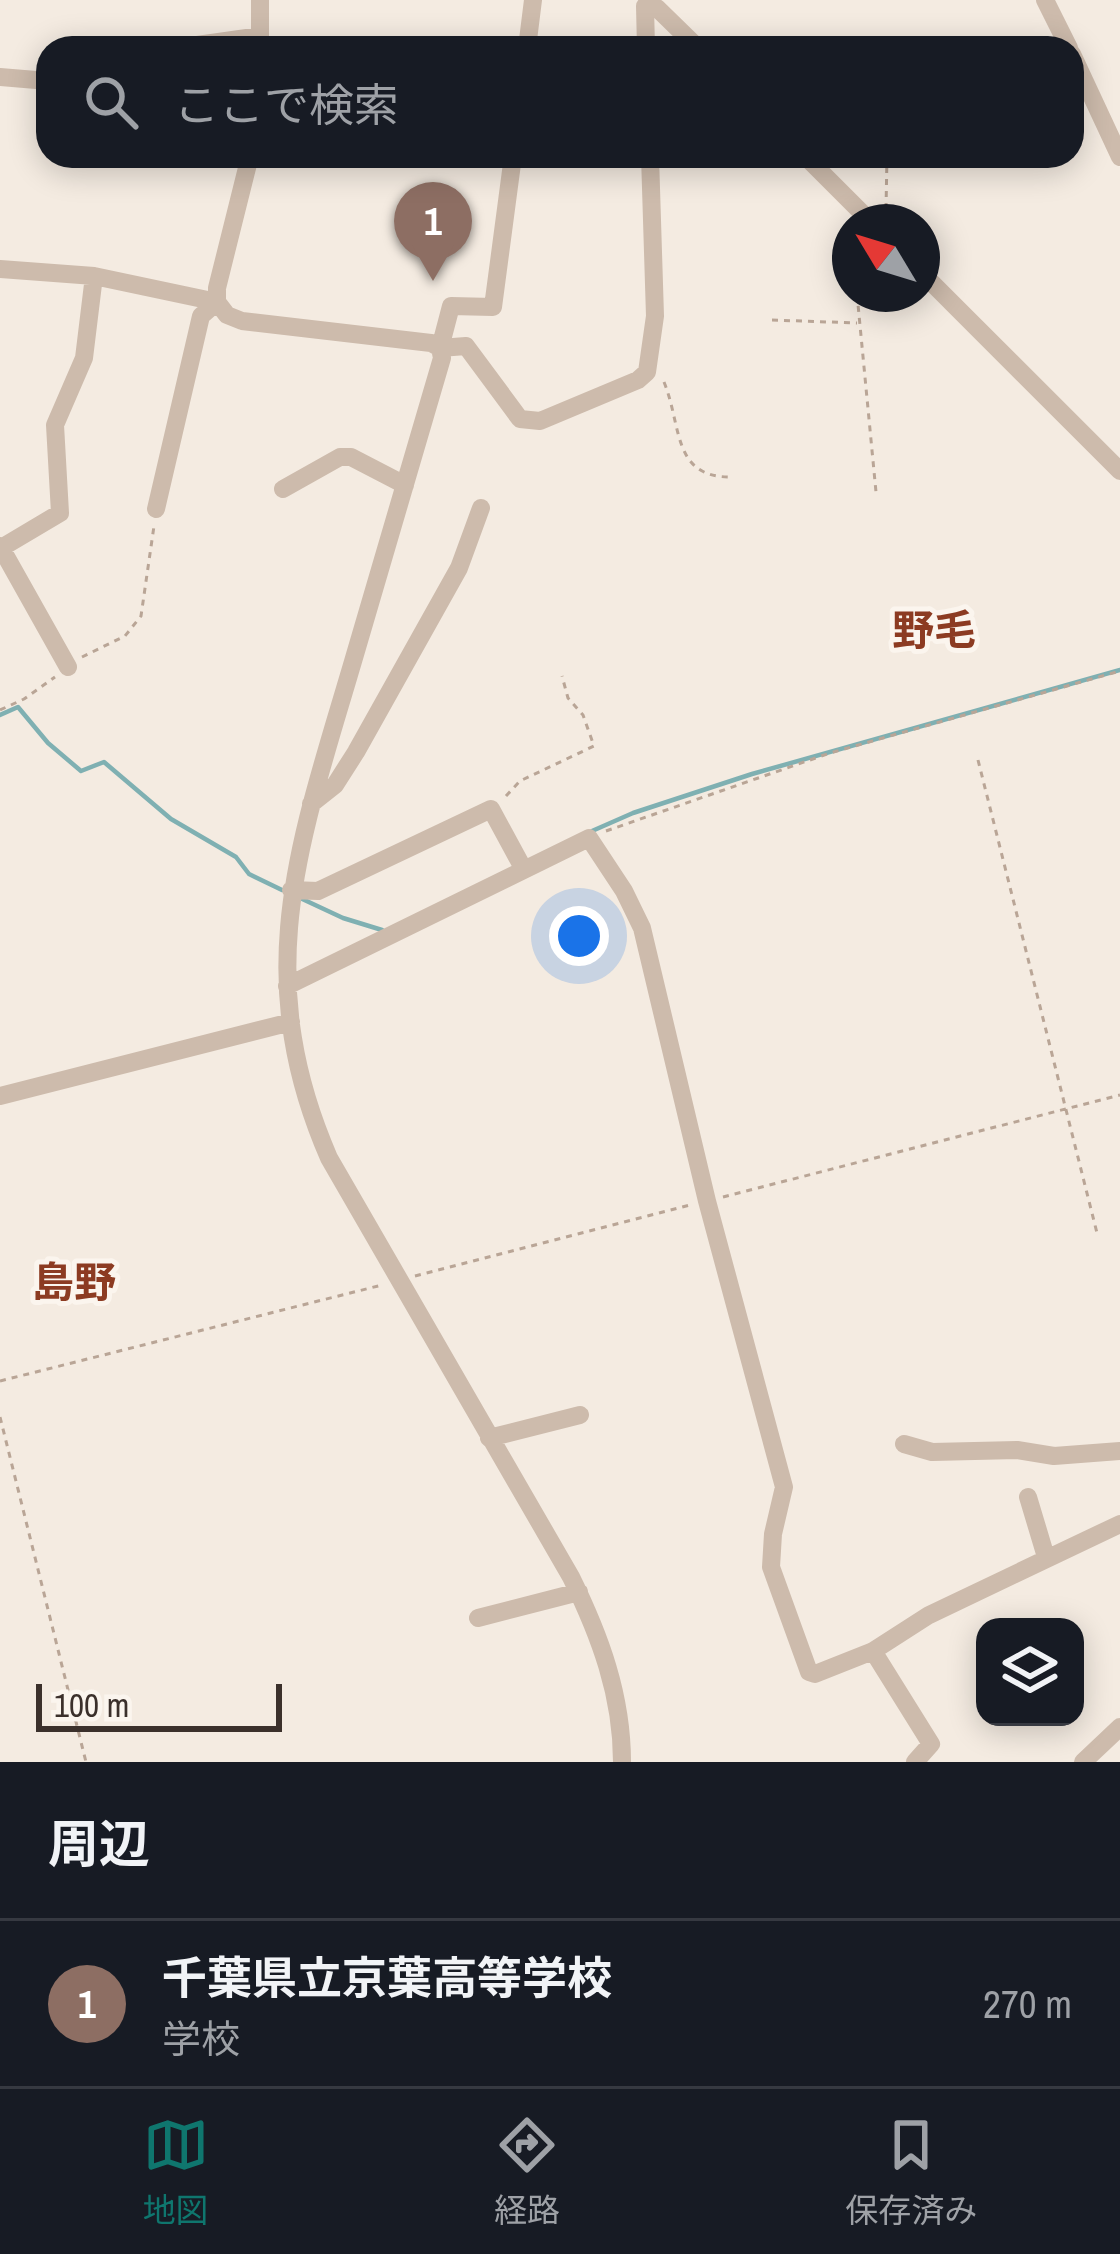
<!DOCTYPE html>
<html lang="ja">
<meta charset="utf-8">
<style>
:root{--surface:#171b24;--page:#20242c;--text:#f1f3f6;--muted:#9ea1a6;--line:#363941;--accent:#0f766e}
body{margin:0;font-family:"Archivo Narrow","Noto Sans JP",sans-serif;background:var(--page);color:var(--text)}
.controls{position:absolute;right:36px;bottom:36px;display:grid;overflow:hidden;border-radius:24px;box-shadow:0 6px 30px #0003}
.controls button{width:108px;height:108px;display:grid;place-items:center;padding:0;border:0;border-bottom:3px solid var(--line);background:var(--surface);color:var(--text);font:60px sans-serif}
.compass{position:absolute;left:832px;top:204px;width:108px;height:108px;border-radius:50%;background:var(--surface);box-shadow:0 6px 30px #0003;rotate:308deg}
.scale{position:absolute;left:36px;bottom:30px;width:246px;box-sizing:border-box;padding-left:12px;border:6px solid #3b302b;border-top:0;font-size:33px;line-height:42px;white-space:nowrap;color:#3b302b;-webkit-text-stroke:9px #fbf5ee;paint-order:stroke}
.you{position:absolute;left:579px;top:936px;width:42px;height:42px;margin:-30px;border:9px solid #fff;border-radius:50%;background:#1a73e8;box-shadow:0 0 0 18px #1a73e833}
.badge{display:grid;place-items:center;width:78px;height:78px;border-radius:50%;background:var(--accent);color:#fff;font-size:39px;font-weight:700}
.pin{position:absolute;translate:-50% -99px;filter:drop-shadow(0 3px 6px #0008)}
.pin::after{content:'';position:absolute;top:63px;width:42px;height:36px;background:inherit;clip-path:polygon(0 0,100% 0,50% 100%)}
.list{margin:0;padding:0;list-style:none}
h2{display:flex;justify-content:space-between;align-items:center;height:156px;margin:0;padding:0 48px;font-size:51px}
h2 small{font-size:39px;font-weight:400;color:var(--muted)}
.list li{display:grid;grid-template-columns:78px 1fr auto;gap:36px;align-items:center;box-sizing:border-box;height:168px;padding:0 48px;border-top:3px solid var(--line)}
.list b{display:block;font-size:45px;white-space:nowrap}
.list p{margin:0;font-size:39px;white-space:nowrap;color:var(--muted)}
.list em{font-size:39px;font-style:normal;color:var(--muted)}
.icon{flex:none;width:66px;height:66px;fill:none;stroke:currentColor;stroke-width:2;stroke-linecap:round;stroke-linejoin:round}
.map{position:relative;flex:none;width:1120px;height:1762px;overflow:hidden}
.search{position:absolute;background:var(--surface);box-shadow:0 6px 30px #0003;left:36px;right:36px;top:36px;height:132px;display:flex;align-items:center;gap:30px;box-sizing:border-box;padding:0 42px;border-radius:36px;color:var(--muted);font-size:45px}
.sheet{height:324px;background:var(--surface)}
nav{display:flex;justify-content:space-around;align-items:center;box-sizing:border-box;height:168px;border-top:3px solid var(--line);background:var(--surface);font-size:33px;color:var(--muted)}
nav a{display:grid;justify-items:center;gap:6px}
nav .on{color:var(--accent)}
.map>svg:first-child{display:block}
.lines{fill:none;stroke-linecap:round;stroke-linejoin:round}
.stream{stroke:#7fb0b2;stroke-width:4.5}
.path{stroke:#b9a596;stroke-width:3;stroke-dasharray:6 6;stroke-linecap:butt}
.minor{stroke:#cdbbac;stroke-width:18}
.labels{text-anchor:middle;dominant-baseline:central;stroke-width:10;stroke-linejoin:round;paint-order:stroke}
.quarter-label{font-size:42px;font-weight:bold;fill:#8c3b22;stroke:#fbf5ee}
</style>
<div class="map">
<svg width="1120" height="1762" viewBox="0 0 1120 1762">
<rect width="100%" height="100%" fill="#f4ebe1"/>
<g class="lines">
<path class="stream" d="M0 715 18 707 48 743 81 771 104 762 171 819 236 857 249 874 282 890
M592 831 633 813 752 774 1120 670
M298 897 343 918 382 930"/>
<path class="path" d="M1027 156 1052 157
M886 209 887 156
M857 294 876 492
M772 320 857 323
M664 382C682 426 672 477 730 477
M82 657 125 636 141 616 154 526
M0 710 24 699 55 677
M978 760 1097 1233
M506 796 520 781 594 746 583 715 568 698 562 676
M606 831 830 753 1120 671
M723 1197 1120 1095
M415 1276 690 1205
M0 1381 382 1285
M0 1417 86 1762"/>
<path class="minor" d="M1045 0 1069 48
M260 43V0
M176 48 260 36
M527 48 533 0
M646 48 645 6 657 8 698 48
M1072 54 1120 157
M0 77 48 81
M513 156 493 307 451 306 440 348 442 358C413 458 383 558 354 658 301 839 248 972 329 1158L571 1577C600 1636 622 1695 622 1762
M805 156 871 222
M0 269 94 276 217 302 227 315 242 321 431 343 440 348 466 346 520 419 540 421 638 380 647 372 655 316 650 156
M922 273 1120 471
M283 489 340 457H351L405 485
M156 509 201 316 217 302V288L250 156
M0 546 68 667
M1 548 60 513 55 425 84 358 94 276
M311 804 335 785 356 752 459 568 481 508
M291 890 318 891 491 809 523 868
M287 986 589 838 624 891 642 928 707 1201 784 1487 773 1534 771 1567 809 1672 815 1674 873 1651 929 1615 1120 1524
M0 1096 291 1022
M489 1438 580 1415
M904 1444 932 1452 1017 1450 1054 1456 1120 1451
M1028 1497 1046 1557
M478 1618 579 1592
M873 1651 931 1744 915 1762
M1083 1762 1120 1727"/>
</g>
<g class="labels">
<g class="quarter-label">
<text x="934" y="630">野毛</text>
<text x="74" y="1282">島野</text>
</g>
</g>
</svg>
<div class="controls">
<button><svg class="icon" aria-label="layers" viewBox="0 0 24 24"><path d="M12 4l9 5-9 5-9-5zM3 14l9 5 9-5"/></svg></button>
</div>
<svg class="compass" viewBox="-18 -18 36 36"><path d="M0-13l5 13h-10z" fill="#e53935"/><path d="M0 13l5-13h-10z" fill="#9ea1a6"/></svg>
<div class="scale">100 m</div>
<div class="you"></div>
<div class="pin badge" style="left:433px;top:281px;background:#8d6e63">1</div>
<div class="search"><svg class="icon" aria-label="search" viewBox="0 0 24 24"><circle cx="10" cy="10" r="6"/><path d="M15 15l6 6"/></svg>ここで検索</div>
</div>
<section class="sheet">
<h2>周辺<small></small></h2>
<ul class="list">
<li><span class="badge" style="background:#8d6e63">1</span><div><b>千葉県立京葉高等学校</b><p>学校</p></div><em>270 m</em></li>
</ul>
</section>
<nav>
<a class="on"><svg class="icon" aria-label="map" viewBox="0 0 24 24"><path d="M3 6l6-2 6 2 6-2v14l-6 2-6-2-6 2zM9 4v14M15 6v14"/></svg>地図</a>
<a><svg class="icon" aria-label="directions" viewBox="0 0 24 24"><path d="M12 3l9 9-9 9-9-9zM9 14v-3h6M13 9l2 2-2 2"/></svg>経路</a>
<a><svg class="icon" aria-label="saved" viewBox="0 0 24 24"><path d="M7 4h10v16l-5-4-5 4z"/></svg>保存済み</a>
</nav>
